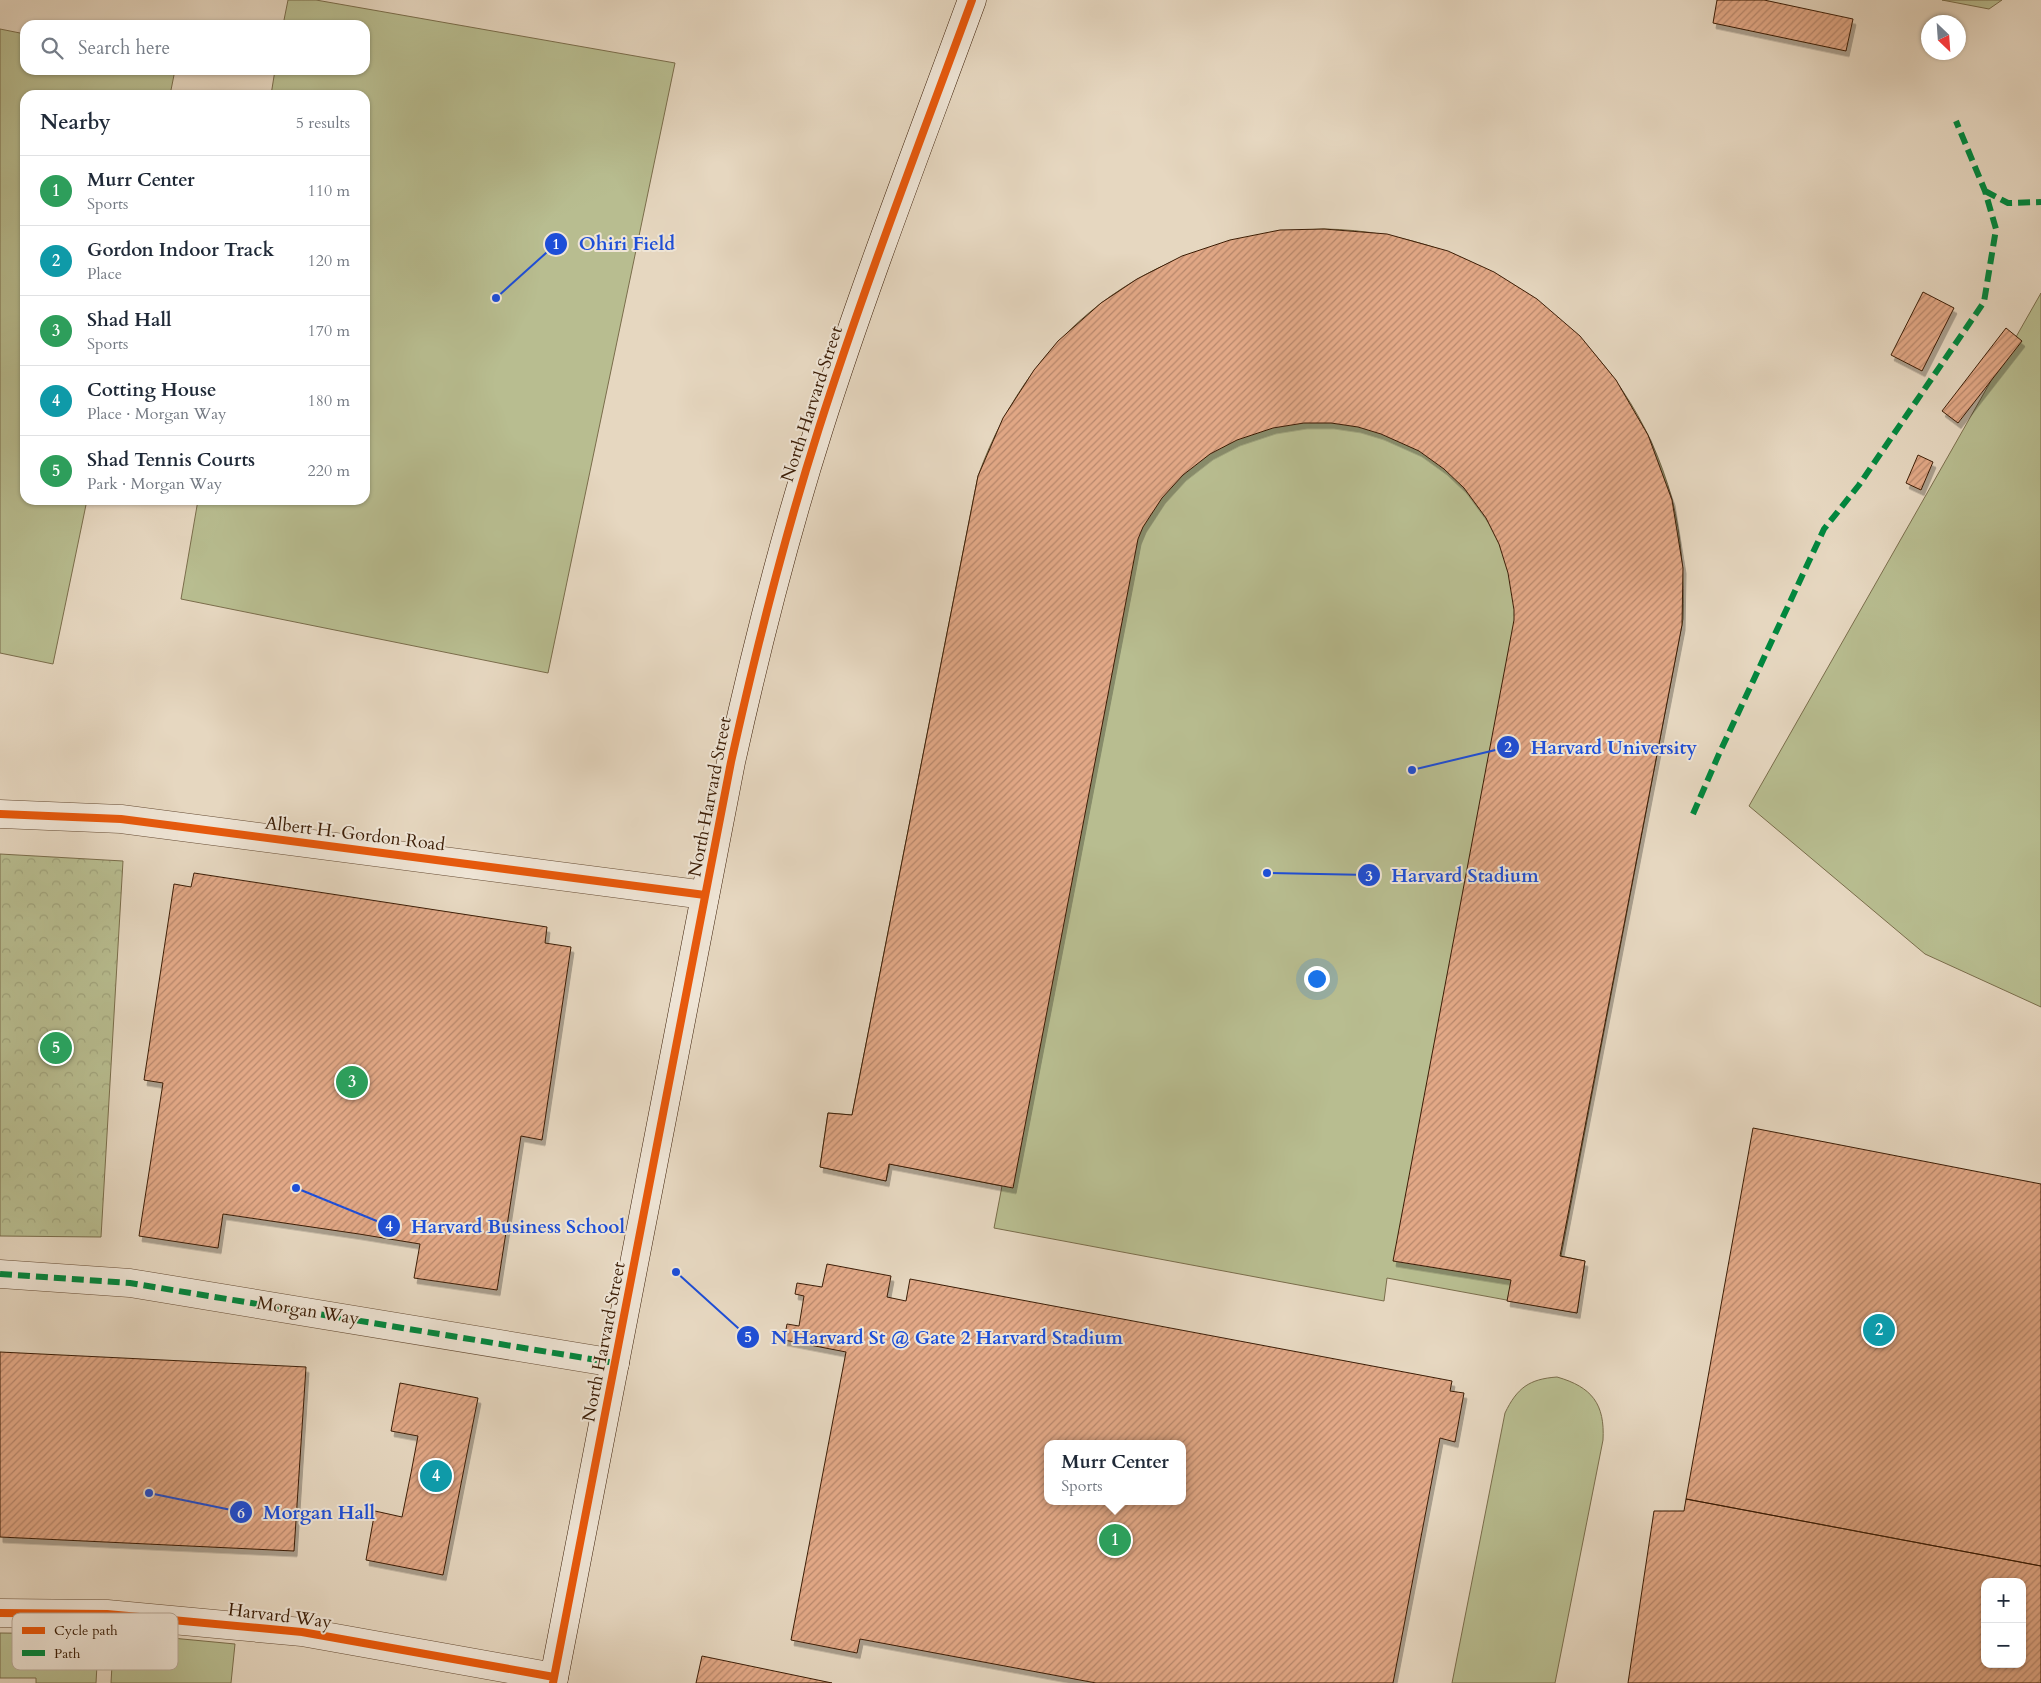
<!DOCTYPE html>
<meta charset="utf-8">
<style>
:root{--surface:#fff;--page:#f2f2f3;--text:#1f2937;--muted:#747a83;--line:#e0e1e3;--accent:#ea580c}
body{margin:0;font-family:Cardo,serif;background:var(--page);color:var(--text)}
.controls{position:absolute;right:15px;bottom:15px;display:grid;overflow:hidden;border-radius:10px;box-shadow:0 1px 4px #0004}
.controls button{width:45px;height:45px;display:grid;place-items:center;padding:0;border:0;border-bottom:1px solid var(--line);background:var(--surface);color:var(--text);font:25px sans-serif}
.compass{position:absolute;left:1921px;top:15px;width:45px;height:45px;border-radius:50%;background:var(--surface);box-shadow:0 1px 4px #0004;rotate:155deg}
.you{position:absolute;left:1316px;top:978px;width:18px;height:18px;margin:-12px;border:4px solid #fff;border-radius:50%;background:#1a73e8;box-shadow:0 0 0 8px #1a73e833}
.badge{display:grid;place-items:center;width:32px;height:32px;border-radius:50%;background:var(--accent);color:#fff;font-size:16px;font-weight:700}
.pin{position:absolute;translate:-50% -50%;border:2px solid #fff;box-shadow:0 1px 5px #0006}
.popup{position:absolute;left:1044px;top:1440px;width:142px;height:65px;box-sizing:border-box;display:grid;place-content:center;border-radius:10px;background:var(--surface);filter:drop-shadow(0 1px 4px #0005);font-size:16px;white-space:nowrap;color:var(--muted)}
.popup b{font-size:19px;color:var(--text)}
.popup::after{content:'';position:absolute;left:50%;top:100%;margin-left:-10px;border:10px solid transparent;border-top-color:var(--surface)}
.list{margin:0;padding:0;list-style:none}
h2{display:flex;justify-content:space-between;align-items:center;height:65px;margin:0;padding:0 20px;font-size:21px}
h2 small{font-size:16px;font-weight:400;color:var(--muted)}
.list li{display:grid;grid-template-columns:32px 1fr auto;gap:15px;align-items:center;box-sizing:border-box;height:70px;padding:0 20px;border-top:1px solid var(--line)}
.list b{display:block;font-size:19px;white-space:nowrap}
.list p{margin:0;font-size:16px;white-space:nowrap;color:var(--muted)}
.list em{font-size:16px;font-style:normal;color:var(--muted)}
.icon{flex:none;width:28px;height:28px;fill:none;stroke:currentColor;stroke-width:2;stroke-linecap:round;stroke-linejoin:round}
.map{position:relative;flex:none;width:2041px;height:1683px;overflow:hidden}
.search{position:absolute;background:var(--surface);box-shadow:0 1px 4px #0004;left:20px;top:20px;width:350px;height:55px;display:flex;align-items:center;gap:12px;box-sizing:border-box;padding:0 18px;border-radius:15px;color:var(--muted);font-size:19px}
.panel{position:absolute;background:var(--surface);box-shadow:0 1px 4px #0004;left:20px;top:90px;width:350px;height:415px;border-radius:15px}
.map>svg:first-child{display:block}
.grass{fill:#b8bd90;stroke:#7a6d4b}
.forest{fill:url(#forest-crowns);stroke:#7a6d4b}
.building{fill:url(#building-hatch);stroke:#3b1d06;fill-rule:evenodd;filter:url(#shadow)}
.lines{fill:none;stroke-linecap:round;stroke-linejoin:round}
.pedestrian-casing{stroke:#664c34;stroke-width:29}
.minor-casing{stroke:#664c34;stroke-width:29}
.secondary-casing{stroke:#3b1d06;stroke-width:29}
.pedestrian{stroke:#efe5d6;stroke-width:28}
.minor{stroke:#efe5d6;stroke-width:28}
.secondary{stroke:#efe5d6;stroke-width:28}
.quiet{stroke:#00873e;stroke-width:6;stroke-dasharray:12 6;stroke-linecap:butt}
.cycleway-casing{stroke:#efe5d6;stroke-width:11}
.cycleway{stroke:#e8590c;stroke-width:8}
.labels{text-anchor:middle;dominant-baseline:central;stroke-width:4;stroke-linejoin:round;paint-order:stroke}
.street-label{font-size:18px;fill:#3b1d06;stroke:#efe5d6}
.key{fill:#efe5d6;stroke:#b9a998;stroke-width:1}
.key-label{font-size:14px;fill:#3b1d06}
.leader{fill:none;stroke:#1d4ed8;stroke-width:2}
.callout-dot{fill:#1d4ed8;stroke:#efe5d6;stroke-width:2}
.mark-label{font-size:15px;text-anchor:middle;font-weight:bold;fill:#fff}
.callout-label{font-size:19px;text-anchor:middle;font-weight:bold;fill:#1d4ed8;stroke:#efe5d6;stroke-width:4;stroke-linejoin:round;paint-order:stroke}
</style>
<div class="map">
<svg width="2041" height="1683" viewBox="0 0 2041 1683">
<defs>
<pattern id="forest-crowns" width="20" height="18" patternUnits="userSpaceOnUse" patternTransform="scale(1.25)"><rect width="20" height="18" fill="#b8bd90"/><path d="M2 6a3 3 0 1 1 6 0M12 15a3 3 0 1 1 6 0" fill="none" stroke="#9fa27b"/></pattern>
<pattern id="building-hatch" width="6" height="6" patternUnits="userSpaceOnUse" patternTransform="scale(1.25)"><rect width="6" height="6" fill="#e2a886"/><path d="M-1 1l2-2M0 6l6-6M5 7l2-2" fill="none" stroke="#b8886c"/></pattern>
<filter id="shadow"><feDropShadow dx="3" dy="5.5" stdDeviation="0" flood-color="#0004"/></filter>
</defs>
<rect width="100%" height="100%" fill="#e6d7c0"/>
<filter id="stains"><feTurbulence type="fractalNoise" baseFrequency=".004" numOctaves="4"/><feColorMatrix values="0 0 0 0 .2 0 0 0 0 .09 0 0 0 0 .02 0 0 0 .5 -.17"/></filter>
<radialGradient id="worn" r=".72"><stop offset=".6" stop-color="#630" stop-opacity="0"/><stop offset="1" stop-color="#630" stop-opacity=".3"/></radialGradient>
<path class="grass" d="M288 0H316L675 63 548 673 181 599 198 500H365V95H271L275 70H365V25H283Z
M1942 0H2002L1989 9Z
M0 29 25 34V70H175L170 95H25V500H87L53 664 0 653Z
M1324 229C1487 231 1629 341 1672 499 1682 538 1684 578 1683 619L1561 1256 1585 1261 1577 1313 1387 1278 1384 1301 994 1228 1002 1186 890 1164 886 1181 820 1167 828 1113 852 1115 978 476C1034 321 1160 234 1324 229Z
M2041 293V1007L1925 954 1749 806Z
M1557 1377C1592 1387 1605 1404 1603 1440L1555 1683H1452L1505 1413C1517 1388 1529 1379 1557 1377Z
M0 1633 87 1634 86 1647H98L96 1683H36V1678H0Z
M119 1633 235 1644 231 1683H111L113 1647H119Z"/>
<path class="forest" d="M0 854 123 861 101 1237 0 1236Z"/>
<path class="building" d="M1717 0H1764L1853 19 1846 51 1713 23Z
M1324 229 1387 234 1448 251 1494 272 1537 299 1580 336 1616 380 1648 435 1672 500 1683 568 1682 625 1560 1256 1585 1261 1577 1313 1507 1301 1511 1280 1393 1261 1514 620V610L1508 573 1499 544 1486 518 1464 488 1444 469 1419 451 1381 434 1358 427 1331 423H1304L1273 428 1237 440 1210 454 1183 475 1162 498 1143 527 1138 539 1013 1188 889 1164 886 1181 820 1167 828 1113 852 1115 978 476 1003 418 1034 370 1058 341 1101 303 1137 279 1182 256 1230 240 1280 230Z
M1923 292 1954 308 1922 371 1891 355Z
M2006 328 2022 341 1958 423 1942 411Z
M1918 455 1933 462 1921 490 1906 483Z
M194 873 547 927 545 943 571 947 542 1140 521 1136 497 1290 414 1278 420 1244 359 1234 223 1214 218 1248 139 1236 163 1083 144 1080 174 884 191 887Z
M1753 1128 2041 1184V1566L1686 1499Z
M827 1264 891 1276 887 1297 906 1301 910 1279 1452 1381 1450 1391 1464 1393 1455 1442 1440 1438 1393 1683H1096L860 1639 857 1653 791 1640 846 1352 784 1340 787 1324 799 1326 804 1296 795 1294 797 1283 822 1287ZM1048 1444H1182V1501H1048Z
M0 1352 306 1367 294 1551 0 1537Z
M400 1383 478 1398 443 1575 366 1560 375 1511 402 1517 411 1473 418 1436 391 1431Z
M1686 1499 2041 1566V1683H1628L1654 1511H1684ZM1985 1582H2022V1664H1985Z
M702 1656 832 1683H696Z"/>
<g class="lines">
<defs>
<path id="pedestrian" d="M0 1274 130 1283 615 1363"/>
<path id="minor" d="M0 814 121 819 705 895
M0 1613 107 1614 302 1632 554 1677"/>
<path id="secondary" d="M553 1683 731 762C756 649 784 538 819 428 865 284 920 142 972 0"/>
</defs>
<use href="#pedestrian" class="pedestrian-casing"/>
<use href="#minor" class="minor-casing"/>
<use href="#secondary" class="secondary-casing"/>
<use href="#pedestrian" class="pedestrian"/>
<use href="#minor" class="minor"/>
<use href="#secondary" class="secondary"/>
<path class="quiet" d="M1985 191 2008 203 2041 202
M1693 814 1719 754 1824 529 1859 485 1984 302 1996 229 1985 191 1956 121
M0 1274 130 1283 615 1363"/>
<defs>
<path id="cycleway" d="M0 814 121 819 705 895
M0 1613 107 1614 302 1632 554 1677
M553 1683 731 762C756 649 784 538 819 428 865 284 920 142 972 0"/>
</defs>
<use href="#cycleway" class="cycleway-casing"/>
<use href="#cycleway" class="cycleway"/>
</g>
<g class="labels">
<g class="street-label">
<text transform="translate(812 404) rotate(-72)">North Harvard Street</text>
<text transform="translate(710 797) rotate(-79)">North Harvard Street</text>
<text transform="translate(355 834) rotate(7)">Albert H. Gordon Road</text>
<text transform="translate(308 1311) rotate(9)">Morgan Way</text>
<text transform="translate(604 1342) rotate(-79)">North Harvard Street</text>
<text transform="translate(280 1616) rotate(7)">Harvard Way</text>
</g>
</g>
<rect x="12" y="1613" width="166" height="57" rx="8" class="key"/>
<rect x="22" y="1627" width="23" height="7" fill="#e8590c"/>
<rect x="22" y="1650" width="23" height="6" fill="#00873e"/>
<g class="key-label">
<text x="54" y="1635">Cycle path</text>
<text x="54" y="1658">Path</text>
</g>
<path class="leader" d="M496 298L556 244M1412 770L1508 747M1267 873L1369 875M296 1188L389 1226M676 1272L748 1337M149 1493L241 1512"/>
<g class="callout-dot">
<circle cx="496" cy="298" r="5"/>
<circle cx="1412" cy="770" r="5"/>
<circle cx="1267" cy="873" r="5"/>
<circle cx="296" cy="1188" r="5"/>
<circle cx="676" cy="1272" r="5"/>
<circle cx="149" cy="1493" r="5"/>
<circle cx="556" cy="244" r="12"/>
<circle cx="1508" cy="747" r="12"/>
<circle cx="1369" cy="875" r="12"/>
<circle cx="389" cy="1226" r="12"/>
<circle cx="748" cy="1337" r="12"/>
<circle cx="241" cy="1512" r="12"/>
</g>
<g class="mark-label">
<text x="556" y="249">1</text>
<text x="1508" y="752">2</text>
<text x="1369" y="881">3</text>
<text x="389" y="1231">4</text>
<text x="748" y="1342">5</text>
<text x="241" y="1518">6</text>
</g>
<g class="callout-label">
<text x="627" y="250">Ohiri Field</text>
<text x="1614" y="754">Harvard University</text>
<text x="1465" y="882">Harvard Stadium</text>
<text x="518" y="1233">Harvard Business School</text>
<text x="947" y="1344">N Harvard St @ Gate 2 Harvard Stadium</text>
<text x="319" y="1519">Morgan Hall</text>
</g>
<rect width="100%" height="100%" filter="url(#stains)"/>
<rect width="100%" height="100%" fill="url(#worn)"/>
</svg>
<div class="controls">
<button>+</button>
<button>−</button>
</div>
<svg class="compass" viewBox="-18 -18 36 36"><path d="M0-13l5 13h-10z" fill="#e53935"/><path d="M0 13l5-13h-10z" fill="#747a83"/></svg>
<div class="you"></div>
<div class="pin badge" style="left:1115px;top:1540px;background:#2e9e5b">1</div>
<div class="popup"><b>Murr Center</b>Sports</div>
<div class="pin badge" style="left:1879px;top:1330px;background:#0f9aa8">2</div>
<div class="pin badge" style="left:352px;top:1082px;background:#2e9e5b">3</div>
<div class="pin badge" style="left:436px;top:1476px;background:#0f9aa8">4</div>
<div class="pin badge" style="left:56px;top:1048px;background:#2e9e5b">5</div>
<div class="search"><svg class="icon" aria-label="search" viewBox="0 0 24 24"><circle cx="10" cy="10" r="6"/><path d="M15 15l6 6"/></svg>Search here</div>
<section class="panel">
<h2>Nearby<small>5 results</small></h2>
<ul class="list">
<li><span class="badge" style="background:#2e9e5b">1</span><div><b>Murr Center</b><p>Sports</p></div><em>110 m</em></li>
<li><span class="badge" style="background:#0f9aa8">2</span><div><b>Gordon Indoor Track</b><p>Place</p></div><em>120 m</em></li>
<li><span class="badge" style="background:#2e9e5b">3</span><div><b>Shad Hall</b><p>Sports</p></div><em>170 m</em></li>
<li><span class="badge" style="background:#0f9aa8">4</span><div><b>Cotting House</b><p>Place · Morgan Way</p></div><em>180 m</em></li>
<li><span class="badge" style="background:#2e9e5b">5</span><div><b>Shad Tennis Courts</b><p>Park · Morgan Way</p></div><em>220 m</em></li>
</ul>
</section>
</div>
